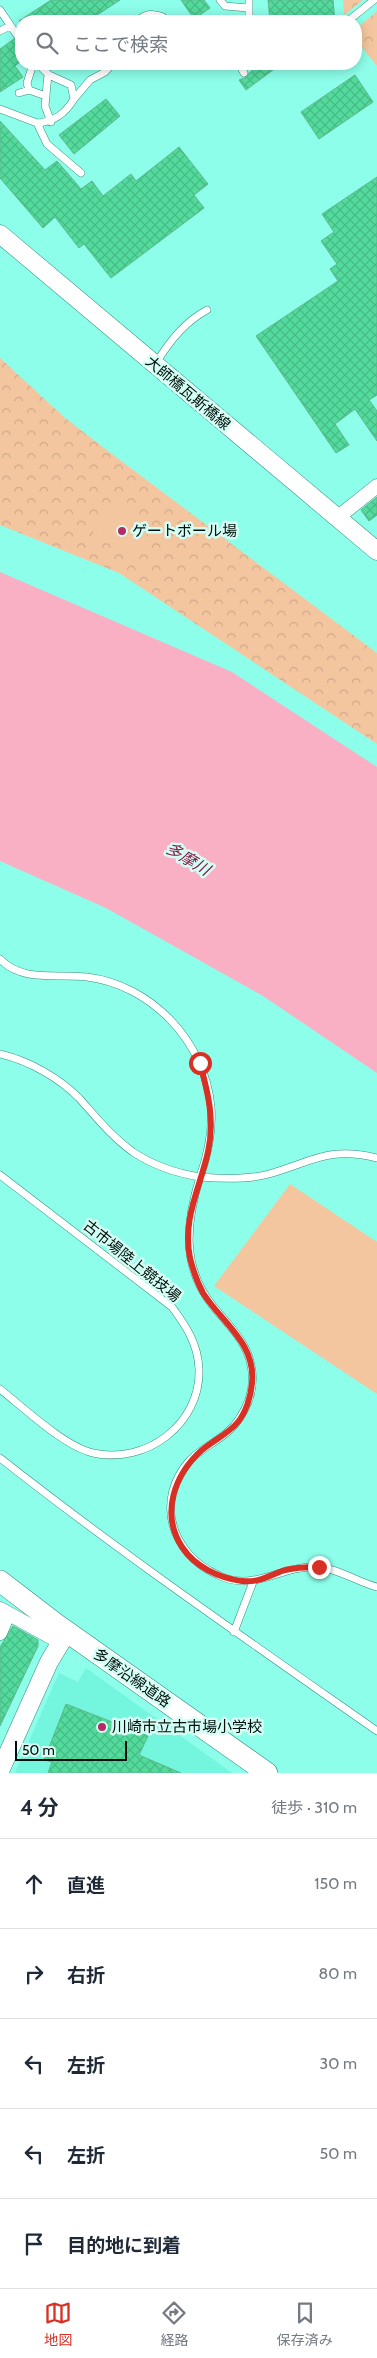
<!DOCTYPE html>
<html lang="ja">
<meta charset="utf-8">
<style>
:root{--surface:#fff;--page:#f6f6f7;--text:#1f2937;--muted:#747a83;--line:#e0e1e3;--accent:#d93025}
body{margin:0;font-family:Cabin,"Noto Sans JP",sans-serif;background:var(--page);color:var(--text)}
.scale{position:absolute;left:15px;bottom:12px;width:112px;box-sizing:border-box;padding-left:5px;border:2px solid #00100c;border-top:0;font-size:14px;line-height:18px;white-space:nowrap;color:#00100c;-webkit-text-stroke:4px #d4fdf4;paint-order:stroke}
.stop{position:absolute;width:15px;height:15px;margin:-11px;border:4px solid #d93025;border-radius:50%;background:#fff}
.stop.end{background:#d93025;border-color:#fff;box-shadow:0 1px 5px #0008}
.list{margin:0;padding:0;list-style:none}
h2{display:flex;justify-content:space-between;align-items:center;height:65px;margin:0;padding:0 20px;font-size:21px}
h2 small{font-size:16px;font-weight:400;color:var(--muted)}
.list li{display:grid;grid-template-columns:32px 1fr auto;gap:15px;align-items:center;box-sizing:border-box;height:90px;padding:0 20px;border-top:1px solid var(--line)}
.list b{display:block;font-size:19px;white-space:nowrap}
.list em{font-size:16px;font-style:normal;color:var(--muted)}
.icon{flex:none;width:28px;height:28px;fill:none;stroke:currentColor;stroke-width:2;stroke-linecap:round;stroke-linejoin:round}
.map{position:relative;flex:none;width:377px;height:1773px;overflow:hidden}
.search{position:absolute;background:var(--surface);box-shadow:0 2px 12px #0003;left:15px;right:15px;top:15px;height:55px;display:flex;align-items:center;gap:12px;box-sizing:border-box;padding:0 18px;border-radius:20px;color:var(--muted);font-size:19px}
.sheet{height:515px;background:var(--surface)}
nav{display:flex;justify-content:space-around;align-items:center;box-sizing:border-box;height:70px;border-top:1px solid var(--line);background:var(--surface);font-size:14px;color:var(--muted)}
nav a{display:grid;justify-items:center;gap:2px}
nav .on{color:var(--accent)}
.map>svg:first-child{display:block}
.built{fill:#74f5de}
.park{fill:url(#park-crowns)}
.pitch{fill:#f4c6a0}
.water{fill:#f9b0c5}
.building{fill:url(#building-cross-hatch);stroke:#5eb88b}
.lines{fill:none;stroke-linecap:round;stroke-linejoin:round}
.service-casing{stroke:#338c7e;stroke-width:8}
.minor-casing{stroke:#338c7e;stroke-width:15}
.tertiary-casing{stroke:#338c7e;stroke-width:19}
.primary-casing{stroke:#338c7e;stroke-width:22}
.service{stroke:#fff;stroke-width:7}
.minor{stroke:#fff;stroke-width:14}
.tertiary{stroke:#fff;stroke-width:18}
.primary{stroke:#fff;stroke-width:21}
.route{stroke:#d93025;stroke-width:6}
.poi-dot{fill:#b62b66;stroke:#d4fdf4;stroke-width:2}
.labels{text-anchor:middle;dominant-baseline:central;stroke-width:5;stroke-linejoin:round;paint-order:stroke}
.street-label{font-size:15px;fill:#00100c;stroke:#d4fdf4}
.poi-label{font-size:15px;fill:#00100c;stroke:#d4fdf4;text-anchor:start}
.water-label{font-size:16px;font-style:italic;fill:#821a46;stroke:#d4fdf4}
</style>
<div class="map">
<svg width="377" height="1773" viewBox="0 0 377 1773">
<defs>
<pattern id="park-crowns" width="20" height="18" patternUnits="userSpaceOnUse" patternTransform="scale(1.25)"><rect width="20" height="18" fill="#f4c6a0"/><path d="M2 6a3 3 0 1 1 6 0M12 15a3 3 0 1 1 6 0" fill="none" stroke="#cfa989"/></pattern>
<pattern id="building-cross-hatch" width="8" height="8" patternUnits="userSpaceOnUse" patternTransform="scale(1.25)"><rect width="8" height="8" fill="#53db9d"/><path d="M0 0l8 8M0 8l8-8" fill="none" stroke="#47bb86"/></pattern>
</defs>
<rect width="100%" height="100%" fill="#8cfee9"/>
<path class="built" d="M86 1668 232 1773H15L59 1673 78 1682Z"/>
<path class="park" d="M343 0H363L344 15Z
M377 11V66L356 40V29Z
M0 358 64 417 104 448 377 653V744L119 573 0 525Z"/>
<path class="pitch" d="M113 504 151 529 132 558 93 533Z
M290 1184 377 1242V1394L214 1286Z"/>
<path class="water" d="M0 572 232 672 377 767V1073L263 996 106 908 0 861Z"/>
<path class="building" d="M51 0H120L88 21H19Z
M181 0H204L210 8 194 19Z
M268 0H333L335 21H270Z
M14 39 21 46V61L15 66 23 77 0 92V49Z
M262 64H281L246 90 239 80 247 77 249 73Z
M355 75 373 102 319 139 301 112Z
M106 99 120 116 74 154 59 135Z
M0 121 45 170 57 161 81 189 92 181 103 196 131 174 136 181 179 147 208 184 194 195 204 208 111 278 84 244 79 248 55 217 43 228 0 178Z
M377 177V395L369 400 377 411V441L355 409 335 424 349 445 336 453 256 336 338 281 330 269 337 264 321 241 334 232 322 214Z
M377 497V515L369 521 361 510Z
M13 1626 38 1640V1646L0 1726V1647Z
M66 1704 148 1736 139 1755 181 1773H48L52 1762 44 1760Z"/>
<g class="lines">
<defs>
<path id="service" d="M220 0 225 6 248 8
M249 0V21
M0 10 21 41
M137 21C147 13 152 13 163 17L165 21
M348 21 374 0
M0 31 10 26
M33 64 27 83 29 90 46 96
M239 64 244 73
M48 74 45 106 51 122
M19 93 29 90
M74 99 90 80 105 72 112 64
M0 109 37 123 47 144 81 173
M37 123C54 122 65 114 74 99L71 85 49 75 38 64
M155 365C168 343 184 322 207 310
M0 959C23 983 57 973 87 977 151 985 205 1041 211 1107 213 1132 208 1154 200 1177 175 1173 154 1166 133 1152 112 1137 96 1117 79 1098 58 1077 29 1061 0 1054
M377 1158C328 1146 312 1162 269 1174 247 1180 223 1179 200 1177 186 1222 181 1267 213 1306 228 1325 246 1340 251 1365 255 1384 250 1403 239 1419 228 1437 205 1445 190 1460 154 1500 171 1554 218 1575 254 1593 281 1565 316 1567 338 1568 357 1582 377 1587
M0 1175 172 1307C186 1326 198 1344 199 1369 201 1424 146 1465 93 1453 64 1446 25 1409 0 1389
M0 1458C122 1554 250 1642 377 1731
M234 1632 253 1582"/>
<path id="minor" d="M337 518 377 486
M0 1609 60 1642
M0 1633 8 1614"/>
<path id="tertiary" d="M0 234 377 551
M0 1771 49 1662 67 1632"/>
<path id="primary" d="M0 1581 56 1624 267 1773"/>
</defs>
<use href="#service" class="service-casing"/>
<use href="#minor" class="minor-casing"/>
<use href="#tertiary" class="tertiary-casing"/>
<use href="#primary" class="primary-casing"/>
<use href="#service" class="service"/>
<use href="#minor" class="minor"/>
<use href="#tertiary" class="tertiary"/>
<use href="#primary" class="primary"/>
</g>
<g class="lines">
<path class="route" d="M200 1063C208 1093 215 1120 208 1152 200 1188 182 1219 190 1258 193 1270 197 1282 203 1293 222 1323 256 1343 252 1383 251 1396 246 1412 238 1422 228 1434 214 1440 202 1450 175 1474 160 1513 182 1547 195 1567 219 1578 242 1581 259 1583 270 1575 285 1570 297 1567 308 1567 319 1567"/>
</g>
<g class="poi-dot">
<circle cx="122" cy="531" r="5"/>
<circle cx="102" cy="1727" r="5"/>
</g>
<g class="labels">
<g class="street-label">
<text transform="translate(188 393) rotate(40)">大師橋瓦斯橋線</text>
<text transform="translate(132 1261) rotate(39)">古市場陸上競技場</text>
<text transform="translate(132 1678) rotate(35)">多摩沿線道路</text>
</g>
<g class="poi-label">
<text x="132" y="531">ゲートボール場</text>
<text x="112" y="1727">川崎市立古市場小学校</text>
</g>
<g class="water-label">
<text transform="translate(188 859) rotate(31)">多摩川</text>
</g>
</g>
</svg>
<div class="scale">50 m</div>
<div class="stop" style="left:200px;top:1063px"></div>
<div class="stop end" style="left:319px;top:1567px"></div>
<div class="search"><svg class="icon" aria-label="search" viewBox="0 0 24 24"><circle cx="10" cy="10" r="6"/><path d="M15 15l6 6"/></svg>ここで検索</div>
</div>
<section class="sheet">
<h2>4 分<small>徒歩 · 310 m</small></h2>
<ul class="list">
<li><svg class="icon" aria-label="ahead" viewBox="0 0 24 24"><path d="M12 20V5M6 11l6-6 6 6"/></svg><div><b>直進</b></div><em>150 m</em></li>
<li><svg class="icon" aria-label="right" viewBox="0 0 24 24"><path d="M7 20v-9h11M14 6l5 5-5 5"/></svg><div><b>右折</b></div><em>80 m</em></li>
<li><svg class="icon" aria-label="left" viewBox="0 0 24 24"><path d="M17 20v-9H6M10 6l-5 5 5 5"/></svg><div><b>左折</b></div><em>30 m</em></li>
<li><svg class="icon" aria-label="left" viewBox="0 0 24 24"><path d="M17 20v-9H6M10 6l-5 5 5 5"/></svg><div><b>左折</b></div><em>50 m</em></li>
<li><svg class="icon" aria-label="arrive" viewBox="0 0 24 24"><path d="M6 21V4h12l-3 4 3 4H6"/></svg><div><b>目的地に到着</b></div></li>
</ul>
</section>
<nav>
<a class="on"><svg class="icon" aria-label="map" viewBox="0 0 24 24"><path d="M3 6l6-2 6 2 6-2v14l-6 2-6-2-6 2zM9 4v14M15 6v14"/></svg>地図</a>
<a><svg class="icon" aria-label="directions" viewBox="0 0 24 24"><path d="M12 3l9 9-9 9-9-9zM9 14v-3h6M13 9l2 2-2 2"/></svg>経路</a>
<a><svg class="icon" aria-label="saved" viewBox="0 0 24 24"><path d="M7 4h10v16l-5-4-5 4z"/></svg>保存済み</a>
</nav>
